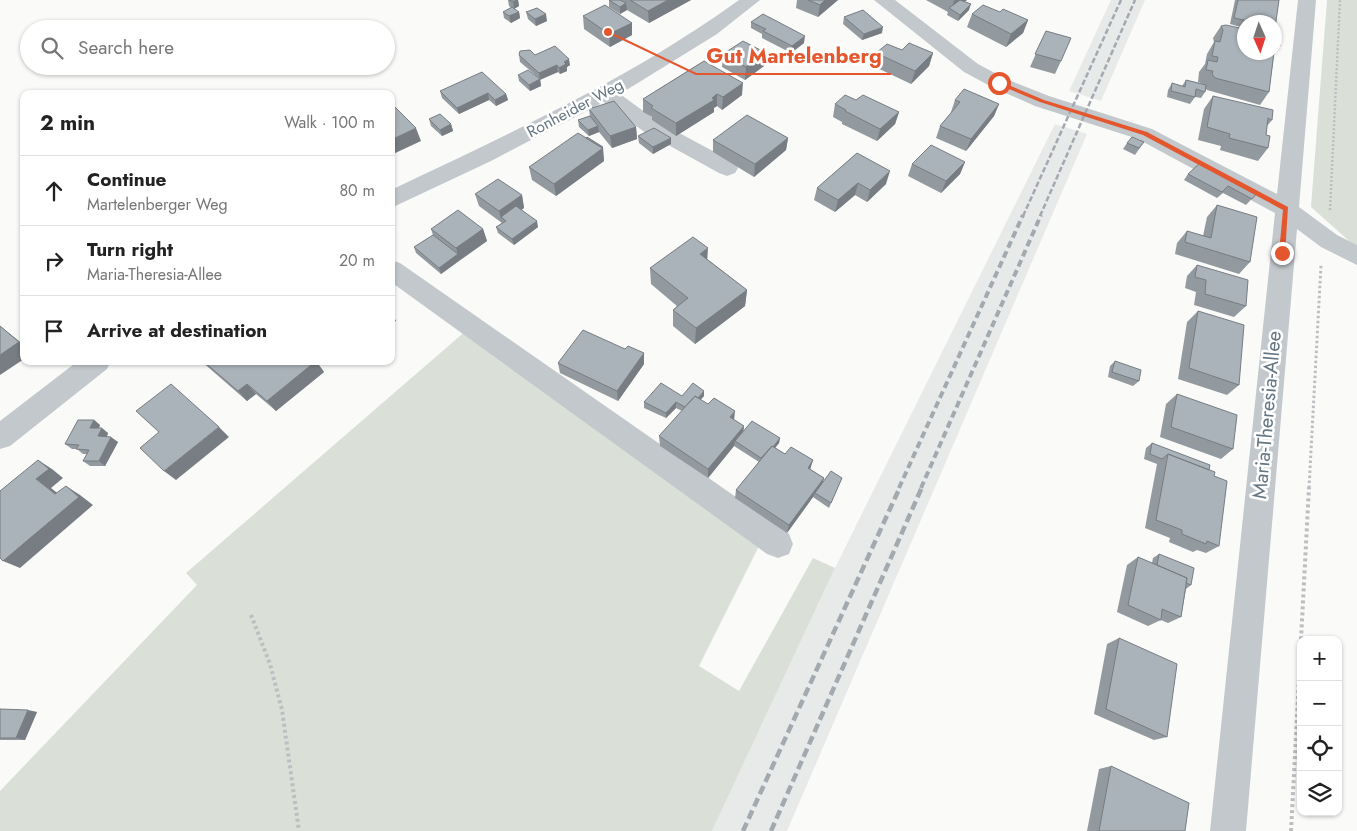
<!DOCTYPE html>
<meta charset="utf-8">
<style>
:root{--surface:#fff;--page:#f6f6f6;--text:#222;--muted:#767676;--line:#e0e0e0}
body{margin:0;font-family:Jost,sans-serif;background:var(--page);color:var(--text)}
.controls{position:absolute;right:15px;bottom:15px;display:grid;overflow:hidden;border-radius:10px;box-shadow:0 1px 4px #0004}
.controls button{width:45px;height:45px;display:grid;place-items:center;padding:0;border:0;border-bottom:1px solid var(--line);background:var(--surface);color:var(--text);font:25px sans-serif}
.compass{position:absolute;left:1237px;top:15px;width:45px;height:45px;border-radius:50%;background:var(--surface);box-shadow:0 1px 4px #0004;rotate:177deg}
.stop{position:absolute;width:15px;height:15px;margin:-11px;border:4px solid #e4572e;border-radius:50%;background:#fff}
.stop.end{background:#e4572e;border-color:#fff;box-shadow:0 1px 5px #0008}
.list{margin:0;padding:0;list-style:none}
h2{display:flex;justify-content:space-between;align-items:center;height:65px;margin:0;padding:0 20px;font-size:21px}
h2 small{font-size:16px;font-weight:400;color:var(--muted)}
.list li{display:grid;grid-template-columns:32px 1fr auto;gap:15px;align-items:center;box-sizing:border-box;height:70px;padding:0 20px;border-top:1px solid var(--line)}
.list b{display:block;font-size:19px;white-space:nowrap}
.list p{margin:0;font-size:16px;white-space:nowrap;color:var(--muted)}
.list em{font-size:16px;font-style:normal;color:var(--muted)}
.icon{flex:none;width:28px;height:28px;fill:none;stroke:currentColor;stroke-width:2;stroke-linecap:round;stroke-linejoin:round}
.map{position:relative;flex:none;width:1357px;height:831px;overflow:hidden}
.search{position:absolute;background:var(--surface);box-shadow:0 1px 4px #0004;left:20px;top:20px;width:375px;height:55px;display:flex;align-items:center;gap:12px;box-sizing:border-box;padding:0 18px;border-radius:28px;color:var(--muted);font-size:19px}
.panel{position:absolute;background:var(--surface);box-shadow:0 1px 4px #0004;left:20px;top:90px;width:375px;height:275px;border-radius:10px}
.map>svg:first-child{display:block}
.built{fill:#e8e9e9}
.green{fill:#dadfd7}
.lines{fill:none;stroke-linecap:round;stroke-linejoin:round}
.path-far2{stroke:#bbbfc2;stroke-width:2.5;stroke-dasharray:2 2;stroke-linecap:butt}
.path-far1{stroke:#bbbfc2;stroke-width:3;stroke-dasharray:2.5 2.5;stroke-linecap:butt}
.path{stroke:#bbbfc2;stroke-width:4;stroke-dasharray:3 3;stroke-linecap:butt}
.minor{fill:#c3c8cc;fill-rule:evenodd}
.rail-far2{stroke:#a2aab0;stroke-width:2.5;stroke-dasharray:5.5 2.5;stroke-linecap:butt}
.rail-far1{stroke:#a2aab0;stroke-width:4;stroke-dasharray:7 4;stroke-linecap:butt}
.rail{stroke:#a2aab0;stroke-width:4.5;stroke-dasharray:9 4.5;stroke-linecap:butt}
.wall{fill:#929a9f}
.shaded-wall{fill:#777d82}
.building{fill:#aab3b9;stroke:#777d82}
.route{fill:#e4572e}
.labels{text-anchor:middle;dominant-baseline:central;stroke-width:5;stroke-linejoin:round;paint-order:stroke}
.far-street-label{font-size:16px;fill:#657683;stroke:#fff}
.street-label{font-size:20px;fill:#657683;stroke:#fff}
.leader{fill:none;stroke:#e4572e;stroke-width:2}
.callout-dot{fill:#e4572e;stroke:#fff;stroke-width:2}
.callout-label{font-size:21px;text-anchor:middle;font-weight:bold;fill:#e4572e;stroke:#fff;stroke-width:5;stroke-linejoin:round;paint-order:stroke}
</style>
<div class="map">
<svg width="1357" height="831" viewBox="0 0 1357 831">
<rect width="100%" height="100%" fill="#fafaf8"/>
<path class="built" d="M1111 0H1145L1101 101 1069 91Z
M1055 124 1087 134 787 831H712L835 568Z"/>
<path class="green" d="M1327 0H1357V248L1311 207Z
M468 329 768 528 699 666 739 691 813 558 835 568 712 831H0V791L197 585 186 573Z"/>
<g class="lines">
<path class="path-far2" d="M1330 210 1340 0"/>
<path class="path-far1" d="M1309 488 1321 265"/>
<path class="path" d="M251 615 270 664 282 710 299 831
M1291 831 1309 487"/>
<path class="minor" d="M739 0H760L717 34 620 94 657 121 735 163 738 168 735 173 727 176 719 173 643 131 604 102 491 161 391 208V190C511 133 631 78 739 0Z
M874 0H895L978 64 1006 79 1049 96 1152 129 1277 194 1298 0H1316L1299 207 1337 235 1357 245V265L1321 247 1297 229 1246 831H1210L1275 213 1138 139 1035 106 992 87 964 72Z
M391 260 400 263 789 534 793 544 789 554 778 558 767 554 391 282Z
M78 361H111L107 369 10 446 0 449V421Z"/>
<path class="rail-far2" d="M1023 216 1121 0
M1040 216 1135 0"/>
<path class="rail-far1" d="M899 488 1023 215
M921 488 1041 215"/>
<path class="rail" d="M743 831 900 487
M771 831 922 487"/>
</g>
<path class="wall" d="M508 0H518L519 6 514 9 519 12 520 18 511 23 504 18 503 12 512 8 509 6Z
M609 0H691L649 23 627 10 620 14 609 7Z
M797 0H838L818 17 796 8Z
M926 0H967L965 1 969 10 958 21 947 15 948 12Z
M1235 0H1279L1274 22H1244V28L1230 24Z
M526 12 547 21 536 26 528 19Z
M1000 12 1028 20 1023 33 1006 47 967 27 972 14Z
M583 16 632 23V35L610 47 584 29Z
M844 17 882 33 862 40 843 24Z
M751 22 804 43 791 53 762 38V34L751 28Z
M1221 26 1244 52H1274V36L1280 46 1274 55 1269 92 1260 105 1207 90 1206 89 1205 92 1201 98 1195 97 1190 104 1167 97 1168 90 1172 83 1182 86 1186 80 1204 84 1198 82 1199 72 1205 64 1207 54 1214 42 1213 38Z
M1046 31 1061 61 1055 74 1030 67Z
M902 50 933 53 929 66 911 84 873 66 876 53Z
M723 54 764 66 745 80 722 67Z
M519 55H535L570 65 567 67V71L560 74 558 72 540 79 541 86 530 91 519 81 518 75 539 78 520 62Z
M704 61 742 95 722 110 717 106 714 108V112L676 136 652 120V117L643 112V99Z
M440 91 506 94 508 100 496 106 489 100 459 114 442 98Z
M1213 96 1272 120 1267 126 1266 135 1268 148 1258 161 1220 150 1221 146 1198 140 1204 109Z
M856 100 899 112 895 124 877 141 842 124V122L833 117 835 104Z
M955 100 999 104 994 116 966 151 936 138 940 126 951 113V112Z
M589 109 636 127 637 139 612 148 599 132 589 136 579 127 578 120 590 116Z
M429 119 451 124 453 131 442 136 431 126Z
M638 136 671 144 653 154 639 143Z
M788 138 786 150 754 177 713 152V140Z
M1144 142 1135 155 1123 149 1127 143Z
M603 153 604 161 556 196 532 180 529 167 604 153Z
M857 153 886 184 867 202 855 195 835 212 814 200 817 188Z
M965 162 960 174 941 193 908 176 912 164Z
M1188 174 1258 192 1246 205 1223 193 1217 198 1184 180Z
M475 194 522 195 524 208 521 210 538 227 514 245 498 233 496 227 502 223 479 206Z
M1217 205 1250 262 1239 274 1175 254 1177 243 1187 231 1203 236 1207 217Z
M431 229H483L487 241 441 274 416 253 414 247 433 235Z
M707 259 747 290 745 306 695 344 673 326V310L677 306 651 284 650 268Z
M1197 265 1246 306 1234 317 1194 305 1196 292 1185 288 1187 276Z
M1198 311 1239 385 1227 395 1178 379 1187 322Z
M625 349 644 353V364L618 401 560 373 558 363Z
M201 361H316L324 372 276 411 256 394 247 401Z
M1115 361 1139 381 1133 386 1108 377 1110 366Z
M1177 394 1233 449 1221 459 1160 437 1166 404Z
M682 396H704L700 400 744 426 743 431 780 438 779 443 775 448 785 454 813 460 810 469 824 478 823 482 842 478 829 508 813 497 787 533 735 498 736 490 759 462 734 446 708 478 660 446 659 436 682 411 676 408 666 418 644 408V402Z
M94 420 100 425 99 428 108 433 107 437 118 442 105 466H90L83 461 87 454H83L77 449H72L65 444Z
M1152 443 1209 470 1214 476 1219 546 1206 553 1197 550 1193 552 1169 542 1170 538 1145 528 1157 464 1144 459 1146 448Z
M1159 554 1191 585 1186 589 1181 617 1168 623 1161 620 1148 626 1117 612 1127 565 1138 557 1152 563 1153 558Z
M1119 638 1167 737 1154 740 1094 714 1107 644Z
M0 709 37 712 25 740H0Z
M1111 766 1185 831H1087L1099 769Z"/>
<path class="shaded-wall" d="M517 0H518L519 6 514 9 513 2Z
M668 0H691L649 23 648 11Z
M825 0H838L818 17 820 5Z
M955 0H967L953 11 951 10 954 1Z
M626 3 627 10 620 14V7Z
M971 4 969 10 958 21 960 15Z
M519 12 520 18 511 23 509 16Z
M546 14 547 21 536 26 535 19Z
M1028 20 1023 33 1006 47 1011 34Z
M632 23V35L610 47 609 34Z
M883 27 882 33 862 40 864 34Z
M805 36 804 43 791 53 792 46Z
M766 53 764 66 745 80 746 67Z
M933 53 929 66 911 84 915 71Z
M569 59 570 65 567 67V71L560 74 559 68 564 62Z
M557 65 558 72 540 80 539 73Z
M540 79 541 86 530 91 529 85Z
M743 83 742 95 722 110 723 97Z
M488 93 489 100 459 114 457 108Z
M506 94 508 100 496 106 495 100Z
M717 94V106L714 108V112L676 136V123Z
M999 104 994 116 966 151 971 139Z
M899 112 895 124 877 141 880 129Z
M451 124 453 131 442 136 440 130Z
M598 126 599 132 589 136 588 130Z
M636 127 637 139 612 148 610 136Z
M416 128 421 141 391 155V140Z
M671 138V144L653 154V147Z
M788 138 786 150 754 177 755 164Z
M603 147 604 161 556 196 554 184Z
M965 162 960 174 941 193 946 181Z
M890 171 886 184 867 202 870 190Z
M858 183 855 195 835 212 838 200Z
M522 195 524 208 506 221 501 217 502 223 499 211Z
M537 221 538 227 514 245 512 239Z
M483 229 487 241 460 260 456 248Z
M708 248 707 265 700 254Z
M458 254 460 260 441 274 439 268Z
M747 290 745 306 695 344 696 328Z
M391 311 396 321 391 324Z
M0 326 24 345V359L0 375Z
M644 353V364L618 401 617 391Z
M316 361 324 372 276 411 267 401Z
M247 384 256 394 247 401 238 391Z
M704 391V396L688 414V409Z
M676 402V408L666 418V413Z
M735 411 734 421 730 417Z
M94 420 100 425 97 433 90 428Z
M744 426 743 436 735 441 734 446 708 478V469Z
M219 427 229 437 176 480 164 471Z
M102 428 108 433 105 441 98 436Z
M111 437 118 442 105 466 99 461Z
M780 438 779 443 762 464 763 459Z
M38 460 52 469 63 478 51 488 70 503 55 494 36 479Z
M813 460 810 470 808 468Z
M824 478 821 487 815 493 813 497 787 533 789 525Z
M66 486 80 495 93 505 20 568 3 561Z
M28 710 37 712 25 740 16 738Z"/>
<path class="building" d="M509 0H517L513 2Z
M609 0H620L626 3 620 7Z
M630 0H668L648 11Z
M808 0H825L820 5Z
M960 0 971 4 960 15 949 8Z
M1238 0H1279L1275 28 1274 22H1254L1234 18Z
M605 5 632 23 609 34 583 16Z
M983 5 1000 12 1003 9 1028 20 1011 34 972 14Z
M512 7 519 12 509 16 503 12Z
M537 8 546 14 535 19 526 12Z
M863 10 883 27 864 34 844 17Z
M763 14 805 36 792 46 763 31 766 29 751 22Z
M1226 25 1244 29V52H1274L1269 92 1215 78 1212 74 1213 71 1206 70 1208 60 1217 62 1218 57 1212 56 1215 41 1220 42 1223 30 1221 26Z
M1046 31 1071 38 1061 61 1035 54Z
M1274 36 1281 38 1280 46H1276L1274 50Z
M743 41 766 53 746 67 723 54Z
M909 43 933 53 915 71 876 53 887 44 902 50Z
M555 46 569 59 564 62 566 64 559 68 557 65 539 73 519 55 520 51 530 50 535 55Z
M704 61 743 83 723 97 717 94 712 98 714 100 676 123 651 108 653 106 643 99Z
M528 70 540 79 529 85 518 75Z
M482 72 506 94 495 100 488 93 457 108 440 91Z
M1186 80 1206 85 1205 92 1196 89 1195 97 1171 91 1172 83 1185 87Z
M964 89 999 104 971 139 940 126 960 102 955 100Z
M845 95 856 100 863 95 899 112 880 129 845 111 846 110 835 104Z
M1213 96 1273 110 1272 120 1268 118 1266 135 1270 136 1268 148 1229 138 1230 134 1207 127Z
M614 101 636 127 610 136 589 109Z
M391 103 416 128 391 140Z
M440 114 451 124 440 130 429 119Z
M747 115 788 138 755 164 713 140Z
M590 116 598 126 588 130 578 120Z
M654 128 671 138 653 147 638 136Z
M578 133 603 148 554 184 529 167Z
M587 137 603 147 602 148 586 138Z
M1132 137 1144 142 1139 148 1127 143Z
M931 145 965 162 946 181 912 164Z
M857 153 890 171 870 190 858 183 838 200 817 188Z
M1201 162 1258 192 1252 199 1228 186 1222 192 1188 174Z
M498 179 522 195 499 211 475 194Z
M1217 205 1257 217 1250 262 1185 242 1187 231 1211 238Z
M516 206 537 221 512 239 496 227 506 221 501 217Z
M458 210 483 229 456 248 431 229Z
M433 235 458 254 439 268 414 247Z
M693 237 708 248 700 254 747 290 696 328 673 310 688 298 650 268Z
M1197 265 1248 280 1246 306 1205 294 1206 280 1195 277Z
M1198 311 1244 325 1239 385 1189 368Z
M0 326 19 342 0 355Z
M583 330 625 349 628 346 644 353 617 391 558 363Z
M203 361H316L267 401 247 384 238 391Z
M1115 361 1141 370 1139 381 1112 372Z
M661 383 682 396 693 383 704 391 698 398 695 396 685 407 676 402 666 413 644 402Z
M171 384 219 427 164 471 140 448 159 432 136 411Z
M1177 394 1237 415 1233 449 1171 427Z
M695 396 708 404 714 398 735 411 730 417 744 426 708 469 659 436Z
M78 420H94L90 428H102L98 436 111 437 99 461H83L89 450 76 449 79 445 65 444Z
M752 421 780 438 773 447 772 446 761 458 735 441Z
M1152 443 1210 465 1209 470 1168 454 1162 459 1150 454Z
M772 446 785 454 791 447 813 460 808 468 824 478 789 525 736 490Z
M1168 454 1215 472 1214 476 1227 481 1219 546 1207 541 1206 544 1182 534V530L1156 520Z
M38 460 49 469 36 479 55 494 66 486 79 497 3 561 0 558V491Z
M831 471 842 478 831 503 815 493Z
M1159 554 1194 568 1191 585 1186 583 1187 578 1157 565Z
M1138 557 1187 578 1181 617 1162 609 1161 620 1128 605Z
M1119 638 1177 664 1167 737 1106 709Z
M0 709 28 710 16 738H0Z
M1111 766 1189 803 1185 831H1099Z"/>
<path class="route" d="M999 81 1044 100 1147 132 1288 207 1285 255 1279 253 1283 210 1143 135 1040 102 997 84Z"/>
<g class="labels">
<g class="far-street-label">
<text transform="translate(575 108) rotate(-28)">Ronheider Weg</text>
</g>
<g class="street-label">
<text transform="translate(1267 415) rotate(-85)">Maria-Theresia-Allee</text>
</g>
</g>
<path class="leader" d="M608 32L696 74H891"/>
<circle class="callout-dot" cx="608" cy="32" r="5"/>
<g class="callout-label">
<text x="794" y="63">Gut Martelenberg</text>
</g>
</svg>
<div class="controls">
<button>+</button>
<button>−</button>
<button><svg class="icon" aria-label="locate" viewBox="0 0 24 24"><circle cx="12" cy="12" r="6"/><path d="M12 2v4M12 18v4M2 12h4M18 12h4"/></svg></button>
<button><svg class="icon" aria-label="layers" viewBox="0 0 24 24"><path d="M12 4l9 5-9 5-9-5zM3 14l9 5 9-5"/></svg></button>
</div>
<svg class="compass" viewBox="-18 -18 36 36"><path d="M0-13l5 13h-10z" fill="#e53935"/><path d="M0 13l5-13h-10z" fill="#767676"/></svg>
<div class="stop" style="left:999px;top:83px"></div>
<div class="stop end" style="left:1282px;top:253px"></div>
<div class="search"><svg class="icon" aria-label="search" viewBox="0 0 24 24"><circle cx="10" cy="10" r="6"/><path d="M15 15l6 6"/></svg>Search here</div>
<section class="panel">
<h2>2 min<small>Walk · 100 m</small></h2>
<ul class="list">
<li><svg class="icon" aria-label="ahead" viewBox="0 0 24 24"><path d="M12 20V5M6 11l6-6 6 6"/></svg><div><b>Continue</b><p>Martelenberger Weg</p></div><em>80 m</em></li>
<li><svg class="icon" aria-label="right" viewBox="0 0 24 24"><path d="M7 20v-9h11M14 6l5 5-5 5"/></svg><div><b>Turn right</b><p>Maria-Theresia-Allee</p></div><em>20 m</em></li>
<li><svg class="icon" aria-label="arrive" viewBox="0 0 24 24"><path d="M6 21V4h12l-3 4 3 4H6"/></svg><div><b>Arrive at destination</b></div></li>
</ul>
</section>
</div>
